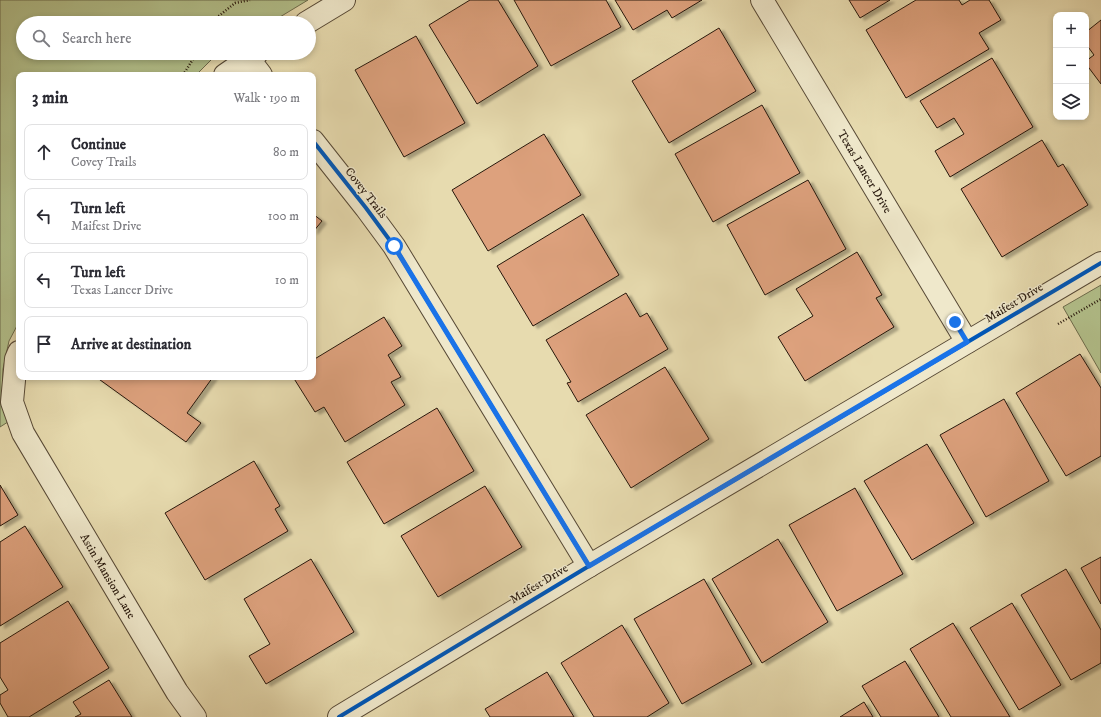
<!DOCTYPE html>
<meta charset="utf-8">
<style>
:root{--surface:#fff;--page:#f2f2f3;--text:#2b2b33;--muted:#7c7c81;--line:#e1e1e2}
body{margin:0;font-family:"IM FELL DW Pica",serif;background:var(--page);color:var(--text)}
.controls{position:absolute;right:12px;top:12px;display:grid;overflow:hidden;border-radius:8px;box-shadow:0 2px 6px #0003}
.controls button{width:36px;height:36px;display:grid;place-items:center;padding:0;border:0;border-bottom:1px solid var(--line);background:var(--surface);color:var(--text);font:20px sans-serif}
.stop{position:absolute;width:12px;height:12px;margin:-9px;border:3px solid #1a73e8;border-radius:50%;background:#fff}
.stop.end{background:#1a73e8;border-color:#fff;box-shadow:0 1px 4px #0008}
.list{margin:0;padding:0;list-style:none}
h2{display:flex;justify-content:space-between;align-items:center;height:52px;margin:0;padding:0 16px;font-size:17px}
h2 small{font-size:13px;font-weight:400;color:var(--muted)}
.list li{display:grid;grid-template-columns:26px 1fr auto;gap:12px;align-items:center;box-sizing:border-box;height:56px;margin:0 8px 8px;padding:0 8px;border:1px solid var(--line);border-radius:8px}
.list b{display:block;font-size:15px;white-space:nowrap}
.list p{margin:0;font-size:13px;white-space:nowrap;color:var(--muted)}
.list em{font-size:13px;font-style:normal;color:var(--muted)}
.icon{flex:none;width:22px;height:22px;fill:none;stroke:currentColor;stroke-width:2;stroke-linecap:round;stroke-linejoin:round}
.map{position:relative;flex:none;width:1101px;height:717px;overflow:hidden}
.search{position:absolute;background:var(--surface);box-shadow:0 2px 6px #0003;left:16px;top:16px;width:300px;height:44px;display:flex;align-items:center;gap:10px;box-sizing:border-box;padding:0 14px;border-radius:22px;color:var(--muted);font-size:15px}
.panel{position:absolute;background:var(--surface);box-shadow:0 2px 6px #0003;left:16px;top:72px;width:300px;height:308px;border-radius:8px}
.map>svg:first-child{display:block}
.green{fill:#b3c18c;stroke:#6d6c4c}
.building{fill:#dda17d;stroke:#27180d;filter:url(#shadow)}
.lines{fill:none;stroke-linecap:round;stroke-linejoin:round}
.minor-casing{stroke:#574936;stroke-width:24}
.path{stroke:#27180d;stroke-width:2.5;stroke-dasharray:1 2;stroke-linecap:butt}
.minor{stroke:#efe8cb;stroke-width:22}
.cycleway-casing{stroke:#efe8cb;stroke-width:6}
.cycleway{stroke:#0057b8;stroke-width:4}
.route{stroke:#1a73e8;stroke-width:5}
.labels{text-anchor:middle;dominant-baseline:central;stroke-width:3;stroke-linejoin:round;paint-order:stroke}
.street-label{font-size:12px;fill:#27180d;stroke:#efe8cb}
</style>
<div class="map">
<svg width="1101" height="717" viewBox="0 0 1101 717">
<defs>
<filter id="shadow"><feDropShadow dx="4.5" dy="2.5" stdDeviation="1" flood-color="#0004"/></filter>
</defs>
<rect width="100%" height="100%" fill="#e7dbaf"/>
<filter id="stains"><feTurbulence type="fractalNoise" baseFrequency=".005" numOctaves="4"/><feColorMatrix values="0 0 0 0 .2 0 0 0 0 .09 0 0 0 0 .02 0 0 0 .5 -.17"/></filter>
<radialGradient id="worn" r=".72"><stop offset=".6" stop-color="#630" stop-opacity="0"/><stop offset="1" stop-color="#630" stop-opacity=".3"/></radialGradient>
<path class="green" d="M0 0H308L270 23H23V53H220L214 57 196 75H19V322L9 341 3 369 2 399 11 420 0 427Z
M1101 285V373L1063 307Z"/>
<path class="building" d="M470 0H498L538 66 477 104 429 25Z
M514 0H606L621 27 551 66Z
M615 0H702L672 18 667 10 633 30Z
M849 0H890L860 18Z
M916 0H959L962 5 970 0H989L1001 20 979 33 989 49 906 98 866 30Z
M1101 20V84L1086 64V61L1094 55 1086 44V32Z
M719 28 756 91 669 143 632 81Z
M416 36 465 123 404 157 355 70Z
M992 58 1033 127 950 177 935 151 964 134 954 118 937 128 920 101Z
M762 105 800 173 713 222 675 154Z
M544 134 581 195 488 251 452 190Z
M1042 140 1058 167 1063 164 1088 205 1002 257 961 189Z
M808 180 846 249 765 295 727 225Z
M313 214 322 221 313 232Z
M583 214 619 275 533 326 497 266Z
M857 252 882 295 876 298 894 327 805 381 778 337 813 316 796 289Z
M626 293 640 317 647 313 668 349 578 402 567 383 571 382 546 340Z
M384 317 402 346 388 355 401 377 391 382 405 405 345 442 324 407 315 412 293 377H313V360Z
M1080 354 1101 388V456L1066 476 1016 393Z
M665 367 709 439 631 488 586 415Z
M96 377H213L187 413 201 423 186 442Z
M1004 399 1049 481 986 517 940 435Z
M437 408 474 471 384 524 347 462Z
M927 444 974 523 912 560 864 481Z
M254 461 280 506 275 509 288 531 205 580 165 513Z
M0 485 18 515 0 526Z
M485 486 522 547 438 597 401 536Z
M855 488 903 574 837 611 789 525Z
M25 526 63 587 0 626V542Z
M778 539 828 622 762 663 712 579Z
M1101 557V604L1081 568Z
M311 559 354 632 266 684 249 656 270 644 244 599Z
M1066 569 1101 630V663L1071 680 1021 595Z
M704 579 752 664 682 704 634 619Z
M68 601 109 668 29 717H8L0 703V695L8 690 0 677V643Z
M1012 603 1061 685 1019 710 970 628Z
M953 623 1010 717H951L910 649Z
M622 625 669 703 647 717H594L561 663Z
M905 661 939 717H881L862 686Z
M547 672 574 717H490L485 709Z
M109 680 132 717H75L81 714 73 702Z
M864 702 873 717H840Z"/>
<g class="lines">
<defs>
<g id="minor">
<path id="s1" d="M762 0 967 342"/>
<path d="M306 23 344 0"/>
<path d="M248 58 261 75"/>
<path d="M225 75 257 53"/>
<path d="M313 141 366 208 394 246 589 566"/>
<path id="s2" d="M19 352 16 359 12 402 23 433 177 692 195 717"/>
<path d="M339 717 589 566 1101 263"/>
</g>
</defs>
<use href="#minor" class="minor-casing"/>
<path class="path" d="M213 23 215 19 235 3 250 0
M183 75 197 53
M1058 324 1101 299"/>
<use href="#minor" class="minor"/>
<defs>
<path id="cycleway" d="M313 141 366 208 394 246 589 566
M339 717 589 566 1101 263"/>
</defs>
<use href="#cycleway" class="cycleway-casing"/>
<use href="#cycleway" class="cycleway"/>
</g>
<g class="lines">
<path class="route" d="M394 246 589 566 967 342 955 322"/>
</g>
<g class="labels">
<g class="street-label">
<text stroke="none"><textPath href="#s1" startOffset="200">Texas Lancer Drive</textPath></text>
<text transform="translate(366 193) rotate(52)">Covey Trails</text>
<text transform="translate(1014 303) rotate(-31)">Maifest Drive</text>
<text stroke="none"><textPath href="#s2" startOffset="250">Astin Mansion Lane</textPath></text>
<text transform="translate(539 584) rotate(-31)">Maifest Drive</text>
</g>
</g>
<rect width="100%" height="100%" filter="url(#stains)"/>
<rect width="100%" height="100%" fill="url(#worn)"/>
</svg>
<div class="controls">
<button>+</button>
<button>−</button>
<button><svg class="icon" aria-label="layers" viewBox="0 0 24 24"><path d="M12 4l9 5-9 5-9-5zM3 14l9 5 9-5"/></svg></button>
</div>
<div class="stop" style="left:394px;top:246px"></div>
<div class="stop end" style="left:955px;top:322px"></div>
<div class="search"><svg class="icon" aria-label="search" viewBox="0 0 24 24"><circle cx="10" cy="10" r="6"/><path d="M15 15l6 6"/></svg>Search here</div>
<section class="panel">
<h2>3 min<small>Walk · 190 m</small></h2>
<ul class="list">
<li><svg class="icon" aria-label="ahead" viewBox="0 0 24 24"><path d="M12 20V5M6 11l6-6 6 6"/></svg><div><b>Continue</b><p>Covey Trails</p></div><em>80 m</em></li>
<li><svg class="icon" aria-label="left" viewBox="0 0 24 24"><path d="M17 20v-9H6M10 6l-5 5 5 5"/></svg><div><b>Turn left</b><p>Maifest Drive</p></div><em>100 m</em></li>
<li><svg class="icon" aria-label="left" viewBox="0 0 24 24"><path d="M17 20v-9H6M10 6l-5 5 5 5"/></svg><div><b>Turn left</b><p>Texas Lancer Drive</p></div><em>10 m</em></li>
<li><svg class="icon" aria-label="arrive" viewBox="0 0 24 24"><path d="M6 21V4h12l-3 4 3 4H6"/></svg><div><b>Arrive at destination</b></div></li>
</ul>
</section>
</div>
